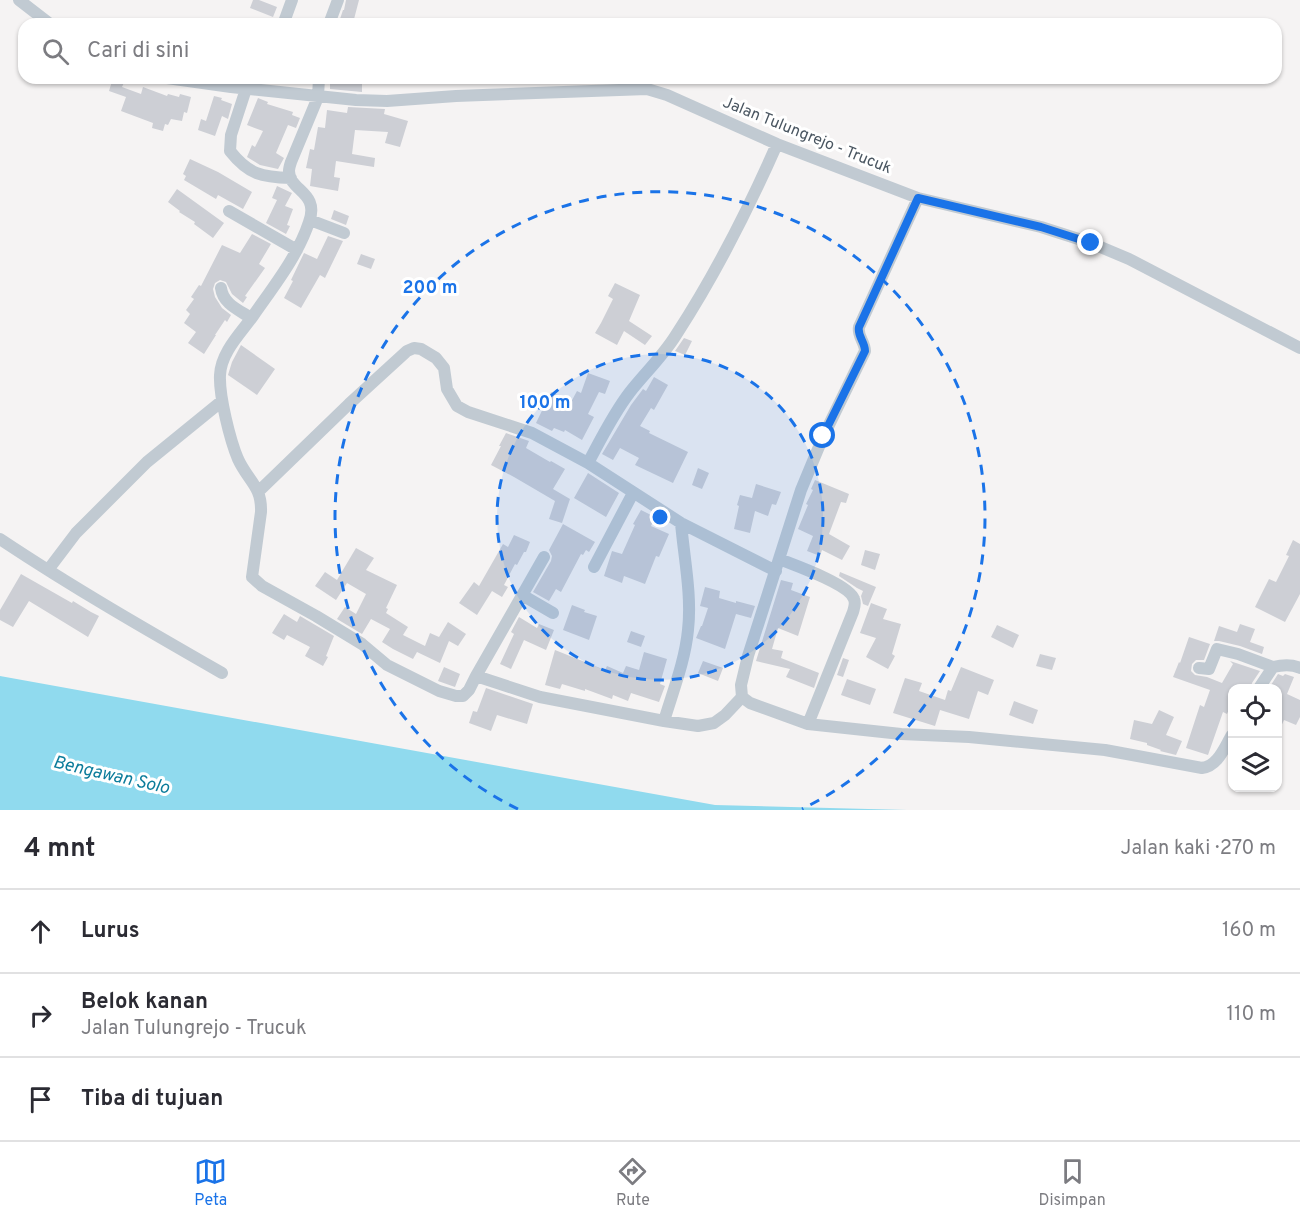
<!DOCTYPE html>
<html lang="id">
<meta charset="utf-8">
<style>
:root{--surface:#fff;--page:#f7f7f7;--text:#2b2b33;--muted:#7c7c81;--line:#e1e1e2;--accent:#1a73e8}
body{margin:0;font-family:Overpass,sans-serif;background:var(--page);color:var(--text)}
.controls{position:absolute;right:18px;bottom:18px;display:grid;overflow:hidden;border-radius:12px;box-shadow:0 2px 4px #0004}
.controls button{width:54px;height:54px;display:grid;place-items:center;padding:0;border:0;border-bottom:2px solid var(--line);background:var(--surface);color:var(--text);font:30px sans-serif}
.stop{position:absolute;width:18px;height:18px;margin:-14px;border:4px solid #1a73e8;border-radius:50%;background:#fff}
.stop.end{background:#1a73e8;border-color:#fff;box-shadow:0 2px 6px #0008}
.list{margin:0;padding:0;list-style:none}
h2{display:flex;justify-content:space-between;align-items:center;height:78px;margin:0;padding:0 24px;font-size:26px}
h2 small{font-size:20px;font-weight:400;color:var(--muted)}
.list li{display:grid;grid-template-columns:39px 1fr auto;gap:18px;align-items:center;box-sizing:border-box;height:84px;padding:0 24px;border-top:2px solid var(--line)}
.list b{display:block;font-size:22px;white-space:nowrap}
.list p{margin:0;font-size:20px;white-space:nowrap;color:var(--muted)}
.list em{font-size:20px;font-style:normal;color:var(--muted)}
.icon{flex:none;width:33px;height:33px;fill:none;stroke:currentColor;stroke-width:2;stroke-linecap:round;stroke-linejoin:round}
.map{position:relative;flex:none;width:1300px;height:810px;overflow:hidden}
.search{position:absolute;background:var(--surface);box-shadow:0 2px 4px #0004;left:18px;right:18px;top:18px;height:66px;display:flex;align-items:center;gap:15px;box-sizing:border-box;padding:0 21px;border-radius:18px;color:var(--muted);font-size:22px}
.sheet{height:330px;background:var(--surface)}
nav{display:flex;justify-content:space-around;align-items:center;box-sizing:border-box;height:84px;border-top:2px solid var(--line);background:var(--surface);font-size:16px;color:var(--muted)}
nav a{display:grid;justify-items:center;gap:3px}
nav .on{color:var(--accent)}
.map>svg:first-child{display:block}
.water{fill:#90daee}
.building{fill:#cdcfd5}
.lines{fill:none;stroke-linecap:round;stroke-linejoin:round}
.minor{stroke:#c1cad2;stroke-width:12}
.route{stroke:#1a73e8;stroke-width:8}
.ring{fill:none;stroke:#1a73e8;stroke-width:3;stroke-dasharray:10 8}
.labels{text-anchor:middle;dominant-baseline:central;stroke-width:6;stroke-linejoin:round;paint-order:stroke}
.street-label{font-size:16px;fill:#4a5661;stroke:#fff}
.water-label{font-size:18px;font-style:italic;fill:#0c7c9b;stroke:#fff}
.centre{fill:#1a73e8;stroke:#fff;stroke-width:3}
.ring-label{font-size:18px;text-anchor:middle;font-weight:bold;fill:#1a73e8;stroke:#fff;stroke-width:6;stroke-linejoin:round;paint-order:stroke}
</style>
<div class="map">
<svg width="1300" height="810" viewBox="0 0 1300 810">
<rect width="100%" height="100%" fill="#f5f3f3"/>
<path class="water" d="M0 676 715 805 907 810H0Z"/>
<path class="building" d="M253 0H259L277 7 273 17 250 8Z
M346 0H359L353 23 340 19 343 10H344Z
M113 78H126L122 87 141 94 143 87 167 96 168 94 179 97 180 94 191 97 187 113 184 112 182 121 171 119 168 125 165 124 163 131 152 128 153 123 121 111 126 97 109 91Z
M330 78 362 79V92L330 89Z
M214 96 222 98 221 100 232 104 228 119 222 116 215 136 198 130 201 119 206 121Z
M258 98 268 102 267 104 293 112 292 115 300 118 296 128 288 125 276 153 284 158 278 169 260 165 247 157 252 145 255 147 263 131 247 125Z
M348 107 385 109 384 114 408 121 400 147 385 143 388 132 355 130 352 154 375 158 374 167 336 161 334 177 340 178 338 191 310 186 312 169 306 168 310 149 314 150 318 127 325 128 327 110 347 113Z
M190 159 218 172 252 192 243 209 218 195 216 199 184 180 186 176 183 174Z
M277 186 292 193 285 206 293 209 287 225 290 226 286 234 266 223 277 200 272 198Z
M177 189 224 223 213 238 194 224 195 222 179 212 180 211 168 202Z
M334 210 349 216 346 225 331 219Z
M252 234 271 244 259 264 265 268 245 296 247 297 243 303 232 294 226 282 220 280 215 283 213 289 215 297 222 308 231 315 227 322 225 320 215 335H216L204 354 188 343 196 332 184 323 190 314 186 310 194 299 191 297 199 285 201 286 222 245 240 253Z
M328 236 343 241 325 278 320 275 301 308 284 298 293 281 291 280 304 253 317 259Z
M361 254 375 259 371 269 357 264Z
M615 283 640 295 629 321 652 336 645 345 624 331 617 345 595 333 601 323 613 299 608 296Z
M684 338 692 341 685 355 675 351Z
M241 345 275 369 257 395 228 375 232 362Z
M588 373 610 381 605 394 599 392 588 414 594 417 582 440 565 430 564 432 554 428 552 431 536 423 551 392 571 402 577 391 581 393Z
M654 377 668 385 654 410 651 408 640 426 650 431 649 433 688 452 673 483 635 465 639 458 620 448 613 460 602 454 631 405 643 389 646 391Z
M506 433 529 441 526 448 550 462 551 461 565 469 553 489 570 499 562 523 549 519 555 501 514 477 491 465 501 446H499Z
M698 468 709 473 702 489 692 485Z
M588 473 619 493 606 517 574 498Z
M815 480 849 494 846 503 841 502 829 534 850 546 842 560 822 550 820 556 807 551 813 536 798 529 808 505 806 504 813 490 811 489Z
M756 484 781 492 776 505 772 504 768 516 755 511 750 533 734 529 739 506 737 505 740 495 752 498Z
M641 510 655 517 651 526 669 534 659 557 656 556 645 584 624 576 622 583 604 576 612 551 622 554 635 525 633 524Z
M563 524 595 542 589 552 586 550 583 555 581 554 561 592 556 589 549 601 533 592 551 561 552 556 549 550Z
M514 535 530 542 526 552H524L517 565 515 564 504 585 508 587 502 597 492 591 477 615 459 603 474 582 479 586 503 544 508 547Z
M1293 540 1300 544V594L1285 622 1255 607 1269 579 1276 582 1289 556 1286 555Z
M356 548 374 558 366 570 397 585 386 608 388 609 386 613 408 627 403 635 425 646 430 633 439 637 448 622 466 634 458 646 449 641 440 663 417 652 413 659 393 649 382 642 390 629 371 619 362 634 337 619 345 607 356 614 366 594 347 583 336 600 315 586 325 572 337 580Z
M865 550 880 554 875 570 861 565Z
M840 572 876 587 868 606 863 604 861 596 863 591 857 588 839 576Z
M21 574 72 603 73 601 91 612 99 616 88 637 29 601 13 627 0 620V610Z
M781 580 793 583 791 590 810 597 798 636 778 628 772 649 783 651 781 658 819 673 814 688 786 677 790 669 756 661Z
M705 587 720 591 719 598 736 603V601L755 606 751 618 736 614 725 649 696 638 701 626H702L708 608 700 606Z
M871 603 887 609 883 619 901 624 892 654 895 656 888 669 866 657 876 638 860 633Z
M572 605 585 610 584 612 597 616 589 640 563 630Z
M284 614 297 622 300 616 334 636 326 656 328 657 323 666 305 656 310 647 287 635 284 640 272 633Z
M519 617 537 628 539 624 554 630 546 650 524 640 511 669 500 664 514 634 511 632Z
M1240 624 1255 629 1250 642 1264 647 1262 654 1240 646 1219 641H1214L1219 626 1237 632Z
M997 625 1019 635 1013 648 991 637Z
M631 631 645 636 641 647 627 642Z
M1189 637 1210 644 1204 660H1196L1192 664 1191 671 1195 675 1207 677 1222 683 1233 664 1230 661 1260 671 1252 683 1251 688H1233V700L1227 714 1223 712 1208 755 1186 748 1200 705 1204 707 1210 690 1173 677 1179 662 1180 663Z
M555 650 605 670 607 666 623 673 626 666 639 670 644 652 667 659 660 684 665 686 659 702 631 693 628 701 613 695 612 699 585 689V691L562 684 560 689 545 685Z
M1040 654 1056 658 1052 670 1036 666Z
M843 658 849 660 843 677 837 675Z
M703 661 723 668 718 681 698 673Z
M444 667 460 674 455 687 438 681Z
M961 667 994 680 988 695 978 691 969 719 940 710 935 726 893 713 905 678 922 683 919 691 945 700 948 690 951 691Z
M1278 674 1283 676 1285 674 1294 677 1287 694 1300 700V717L1296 725 1284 720 1278 733V688H1269Z
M847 679 876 689 870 705 841 695Z
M486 688 533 704 527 724 497 715 491 731 469 723 473 711 477 712Z
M1014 701 1038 710 1033 724 1009 715Z
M1159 710 1174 717 1166 735 1182 741 1176 755 1160 751 1161 750 1147 745V743L1130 739 1134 720 1152 724Z"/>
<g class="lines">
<path class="minor" d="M19 0 50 24
M284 22 292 0
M329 24 338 0
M167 78 231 87 356 100 387 101 456 96 647 89 667 95 777 144 918 198 1041 227 1091 243 1129 259 1300 348
M319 78 318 97 291 162C290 165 289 168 289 171 289 191 320 192 309 222 298 256 273 287 253 316 241 333 221 352 220 375 219 396 230 440 238 459 248 481 262 486 261 512L252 577 262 586 316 616 362 644 387 665 439 691 456 696H463L469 690 476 676 540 697 664 721 698 726 714 723 725 715 742 697
M246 89 231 135 230 151C249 175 262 177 291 178
M918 198 859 327C857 336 865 342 865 351L823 437 801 490 748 656 741 685 742 697 750 703 808 724 901 734 969 737 1105 750 1202 768C1218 766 1224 748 1232 735
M229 211 297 250
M310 220 344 233
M221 288C223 304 239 310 251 318
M588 463C601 439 613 414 630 392 645 373 663 356 676 335 715 275 748 210 777 144
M259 491 349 404 407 351 414 348 421 349 436 358 444 368 447 389 457 406 468 412 532 433 588 463 681 523 776 571
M0 539C72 587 147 630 222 673
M779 559C794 565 849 584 854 599 856 604 854 608 853 612L808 724
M594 567 633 493
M48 570 76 533 147 462 222 401
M522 595 553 613
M1199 668 1209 669 1217 649 1238 654 1273 667
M476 676 544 557
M1259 688 1273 667C1281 665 1292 664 1300 668
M664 721C673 691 685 661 688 630 692 595 684 558 681 523"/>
</g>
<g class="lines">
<path class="route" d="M823 436 865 351C865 342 857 336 859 327L918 198 1041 227 1091 243"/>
</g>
<circle cx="660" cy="517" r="163" fill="#1a73e8" fill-opacity=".12"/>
<g class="ring">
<circle cx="660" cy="517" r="163"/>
<path d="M518 809A325 325 0 1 1 802 809"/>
</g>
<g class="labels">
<g class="street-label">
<text transform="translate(807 136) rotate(22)">Jalan Tulungrejo - Trucuk</text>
</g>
<g class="water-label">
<text transform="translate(111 776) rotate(13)">Bengawan Solo</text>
</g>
</g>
<circle cx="660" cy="517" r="9" class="centre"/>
<g class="ring-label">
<text x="430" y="293">200 m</text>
<text x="545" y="408">100 m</text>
</g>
</svg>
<div class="controls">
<button><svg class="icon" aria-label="locate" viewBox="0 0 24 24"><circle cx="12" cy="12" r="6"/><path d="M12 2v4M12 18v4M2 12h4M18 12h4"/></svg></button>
<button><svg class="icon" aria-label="layers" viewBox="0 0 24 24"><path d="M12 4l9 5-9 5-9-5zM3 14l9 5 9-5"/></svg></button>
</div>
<div class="stop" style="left:823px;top:436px"></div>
<div class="stop end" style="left:1091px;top:243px"></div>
<div class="search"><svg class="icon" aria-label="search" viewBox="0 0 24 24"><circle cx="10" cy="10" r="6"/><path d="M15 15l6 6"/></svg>Cari di sini</div>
</div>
<section class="sheet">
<h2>4 mnt<small>Jalan kaki · 270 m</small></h2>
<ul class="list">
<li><svg class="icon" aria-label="ahead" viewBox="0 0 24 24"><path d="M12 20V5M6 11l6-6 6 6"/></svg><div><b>Lurus</b></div><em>160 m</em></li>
<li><svg class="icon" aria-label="right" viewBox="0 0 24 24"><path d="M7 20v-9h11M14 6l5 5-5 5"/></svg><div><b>Belok kanan</b><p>Jalan Tulungrejo - Trucuk</p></div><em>110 m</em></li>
<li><svg class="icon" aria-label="arrive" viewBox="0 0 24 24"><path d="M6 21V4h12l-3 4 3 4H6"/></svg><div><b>Tiba di tujuan</b></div></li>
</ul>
</section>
<nav>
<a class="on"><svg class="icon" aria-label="map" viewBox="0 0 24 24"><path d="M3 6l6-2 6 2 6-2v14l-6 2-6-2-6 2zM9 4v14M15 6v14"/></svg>Peta</a>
<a><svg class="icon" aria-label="directions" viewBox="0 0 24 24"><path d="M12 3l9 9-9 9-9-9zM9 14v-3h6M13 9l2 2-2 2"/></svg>Rute</a>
<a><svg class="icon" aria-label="saved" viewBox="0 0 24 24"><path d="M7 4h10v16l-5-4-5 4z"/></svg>Disimpan</a>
</nav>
